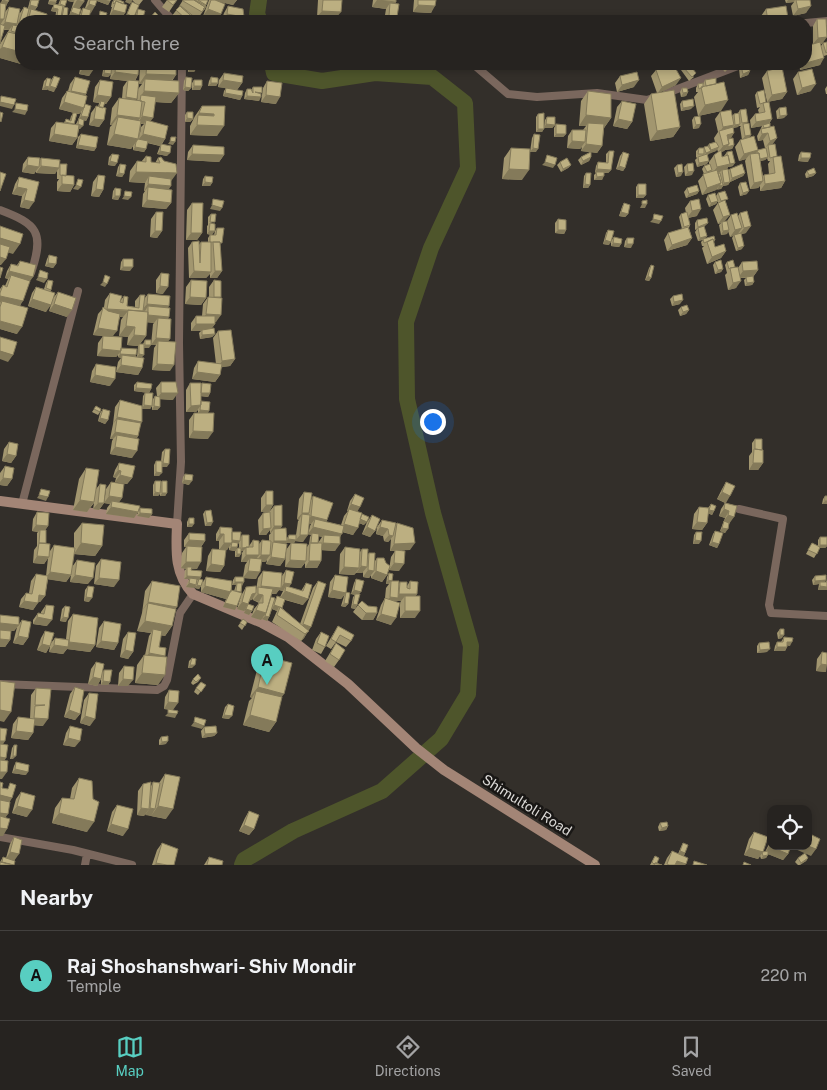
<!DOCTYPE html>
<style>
:root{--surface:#262320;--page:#2e2b29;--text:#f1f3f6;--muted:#a4a4a5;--line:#42403e;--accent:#58cec1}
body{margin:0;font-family:"Public Sans",sans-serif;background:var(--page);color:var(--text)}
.controls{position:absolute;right:15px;bottom:15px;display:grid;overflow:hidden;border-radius:10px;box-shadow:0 2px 8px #0003}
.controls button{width:45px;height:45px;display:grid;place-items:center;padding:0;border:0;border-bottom:1px solid var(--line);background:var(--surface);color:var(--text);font:25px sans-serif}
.you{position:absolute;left:432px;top:421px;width:18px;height:18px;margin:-12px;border:4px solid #fff;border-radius:50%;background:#1a73e8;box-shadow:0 0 0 8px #1a73e833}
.badge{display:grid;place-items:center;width:32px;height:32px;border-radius:50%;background:var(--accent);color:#111;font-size:16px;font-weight:700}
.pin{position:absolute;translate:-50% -41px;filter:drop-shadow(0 1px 2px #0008)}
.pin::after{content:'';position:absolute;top:26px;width:18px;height:15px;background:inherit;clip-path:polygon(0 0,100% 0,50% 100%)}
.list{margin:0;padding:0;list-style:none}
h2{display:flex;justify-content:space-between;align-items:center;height:65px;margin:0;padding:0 20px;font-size:21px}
h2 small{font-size:16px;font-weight:400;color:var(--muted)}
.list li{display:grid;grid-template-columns:32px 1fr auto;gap:15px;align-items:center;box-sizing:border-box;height:90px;padding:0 20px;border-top:1px solid var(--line)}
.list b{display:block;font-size:19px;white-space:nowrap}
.list p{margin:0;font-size:16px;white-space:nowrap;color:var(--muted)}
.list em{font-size:16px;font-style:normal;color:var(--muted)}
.icon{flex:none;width:28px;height:28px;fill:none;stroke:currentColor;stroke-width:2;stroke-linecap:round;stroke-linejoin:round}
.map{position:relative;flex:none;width:827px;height:865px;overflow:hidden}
.search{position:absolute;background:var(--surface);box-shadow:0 2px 8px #0003;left:15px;right:15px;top:15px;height:55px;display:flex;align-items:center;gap:12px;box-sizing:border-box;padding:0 18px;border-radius:20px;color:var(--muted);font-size:19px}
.sheet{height:155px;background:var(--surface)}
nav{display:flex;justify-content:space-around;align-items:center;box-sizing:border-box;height:70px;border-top:1px solid var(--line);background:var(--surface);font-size:14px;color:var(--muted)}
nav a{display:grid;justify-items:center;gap:2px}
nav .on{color:var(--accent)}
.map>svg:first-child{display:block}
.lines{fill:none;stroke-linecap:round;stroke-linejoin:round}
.river{stroke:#4e552b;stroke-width:16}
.street{stroke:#7a675d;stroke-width:8}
.secondary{stroke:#a38576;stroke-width:10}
.wall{fill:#a2966f;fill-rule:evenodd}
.shaded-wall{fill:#847a5a}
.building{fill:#bcaf81;stroke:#847a5a}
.labels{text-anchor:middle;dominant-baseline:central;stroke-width:5;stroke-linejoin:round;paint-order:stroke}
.street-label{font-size:14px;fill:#dad8d5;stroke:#191715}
</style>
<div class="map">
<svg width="827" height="865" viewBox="0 0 827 865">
<rect width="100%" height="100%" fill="#332f2a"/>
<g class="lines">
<path class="river" d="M259 0 257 14 260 21
M242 865 244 860 293 831 382 791 441 739 468 694 471 646 433 513 407 399 406 322 431 248 468 168 465 103 432 77 375 73 322 81 274 73 272 64"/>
<path class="street" d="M155 0 173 21
M806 23 827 21
M473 64 508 94 537 97 597 93 647 100 656 97
M667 93 743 64
M0 210C37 224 45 232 31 273
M22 504 78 291
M739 509 783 519 769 605 771 613 827 616
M177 524 181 462 179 343 182 64
M0 684 157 690 164 686 167 680 180 613 193 594
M0 837 73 850 132 865
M85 865 87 854"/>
<path class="secondary" d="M0 501 177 524C176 550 174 574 193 594L262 623 288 637 348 684 416 748 444 770 595 865"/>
</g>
<path class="wall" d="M2 0H9L6 6 5 12 9 7 20 13 24 7 28 8 30 0H39L37 7 35 10 46 21H21V64L0 58V44L9 30H4L0 43 1 3Z
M49 0H57L55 4 58 5 60 0H67L64 7 67 18 64 21 60 20V18L58 21 55 20 56 12 51 11 52 8 54 5 48 4Z
M68 0H84L79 8V15L77 18 69 16 74 1 73 2 68 1Z
M88 0H111L108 5 97 1 90 13 88 21H78L81 11 83 8H85Z
M114 0H119L123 4 125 13 120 20 109 17 112 7H111L112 2Z
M133 0H143L139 5 134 17 132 20 125 18 130 6 132 2 136 4 133 1Z
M167 0H177L169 12 162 7Z
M183 0H208L204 10 196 21H201H176L171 17 178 8Z
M209 0H237L233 5 221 2V14L216 20 203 16Z
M318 0H342L336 18 317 17Z
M373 0H396L395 4 394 21H384L386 9 372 7Z
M414 0H436L431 13 413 12Z
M785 0H810L806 13 793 16 791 6 794 2 786 3Z
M228 6 241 21H218L219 19H222L224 13Z
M138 9 142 21H134L136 13Z
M766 9 786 21H762L761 16Z
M817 19 822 44H821V46L823 43 827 42V55L824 56 820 65 800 70 799 64H806L813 44V26Z
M81 64H95L89 76 79 74Z
M104 64H112L111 74 108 77 102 76Z
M114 64H139L138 75 135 81 138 89 142 84H139L140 65 141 64H147L176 75 172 81 179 93 171 103 155 102 150 121 165 139 162 144 167 156 157 154 160 146 147 143 146 149 144 152 133 150V146L131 149 107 145 110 127 112 125H110L112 108 119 98H122L123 87 127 81 110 79 112 67ZM138 90 137 101 136 100ZM141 124H144L141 127 139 139Z
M190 64 196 69 194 72H188V67Z
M670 64H682L677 66 676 68V85L660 92 680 127 673 137 650 141 644 104 651 94 657 93 651 76 656 70Z
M718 64H733L725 72Z
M741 66 750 71 748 75 740 78 739 69Z
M683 67 694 77 689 81 681 70Z
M767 71 787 92 782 99 767 102 762 78Z
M798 72 811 91 797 95 793 79Z
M224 73 242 83 237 90 242 96 240 100 223 96 224 91 226 88 218 87 219 80Z
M54 76V92L48 90 49 88 47 90H42L44 81 47 78 51 80Z
M620 76 634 87 617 92 615 83Z
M75 77 86 94 85 96V104L88 117 86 121 84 120 80 129H79L77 138 72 145 49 141 51 128 56 122 64 123 66 119 70 120 71 116 74 113 59 109 62 98 67 91H68L70 84ZM81 112 79 118 76 124H74L77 114H79Z
M186 77 191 88 188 91 183 90 184 81Z
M211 77 218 83 216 86H208L209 81Z
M100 80 111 97 106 104H104L103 108 104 120 99 127 89 125 91 113 96 106 98 107 99 103 93 102 95 87Z
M194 80 202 86 200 90H192V83Z
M705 80 721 111 698 116 694 97 698 92H696V88L698 84H703Z
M267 81 276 104 261 102 263 88Z
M827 86V94H826L825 89Z
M253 87 261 94 259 101 244 99 245 93 247 89 251 90Z
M682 88 688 92 686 96 681 97 680 92Z
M588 91 611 118 604 128 602 146 597 153 591 152V157L589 161 581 165 578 160 581 157 590 152 581 151 582 147 580 149 567 148 568 136 572 130H583L586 126H579L581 101Z
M757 92 766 102 772 119 769 124 777 138 772 144 777 157 785 181 781 188 760 191V186L758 188 750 189 745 161 746 159 739 161 735 147 740 140H742L740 127 741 126H739V125L738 127 733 128 731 138 734 145 732 149 725 150 724 151 721 152 722 157 724 156 727 152 733 166 728 167 727 169 728 170 730 169 745 173 743 176 730 182 728 185 723 186 721 189H717L716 190 702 195 698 181 704 174 702 169 704 166 709 164V162L714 155 718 152 717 149 716 151 709 153 708 155 707 164 697 167 695 160 697 158 696 157V151L699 148H704L708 146 709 144 715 142 714 138 718 132 715 119 720 112 732 116 734 114 738 113 740 110 747 123 749 137 758 150 766 148H765L763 140 758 141 757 136 762 126 751 128 750 120 755 114 759 113 758 110 760 107 757 108 755 95ZM767 158 768 161H770L768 164 769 174 764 175 763 176 760 161 765 160Z
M622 101 632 122 627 129 613 126 617 107Z
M682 101 691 109 681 111 680 104Z
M202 106H225L217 136 190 135V126L195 116Z
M779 108 784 118 777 119 776 111Z
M187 112 193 119 190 122H185V115Z
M538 114 544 127 545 120 547 117 555 125 552 128H544L542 132H536V117Z
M694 117 699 128 693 129 692 120Z
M556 124 566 134 563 137H554V128Z
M81 134 96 148 94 151 76 148 78 137Z
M534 134 536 152H530L532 138Z
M193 145 224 155 219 162 187 160 188 152Z
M511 148 522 180 502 179 504 158Z
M609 151 611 170 608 173H604L602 180H594V175L596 173 595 172 596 166 598 162 606 163V154Z
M623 152 625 168 623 171 616 169 620 156Z
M801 152 808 162 798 161 799 155Z
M112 154 115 166 108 165 109 157Z
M146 156 151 162 155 163 158 158 171 181 169 189 171 203 166 209 142 207 143 194 145 191H144L145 183 129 182 130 171 137 161 141 162Z
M28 157 40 160 41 158 60 164 66 176 74 185 70 192 57 191V182L59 179H57V170L55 174 36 173V171L34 174 22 172 23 164Z
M560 162 571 165 568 168 561 172 557 165Z
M120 164 124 174 122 177 116 176 118 167Z
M687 164 692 175 685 176 684 167Z
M677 165 681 176 676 177 674 168Z
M807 171 816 173 813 176 806 178 805 174Z
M586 173 590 185 588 188H583L584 176Z
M98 175 103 190 99 197 91 196 93 182Z
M205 176 212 183 210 186H202L203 179Z
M19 177 39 182 29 209 20 207 22 196 12 194 15 184Z
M740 183 747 194 740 196 738 187Z
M638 184 646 195 643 198H636V187Z
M115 188 120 196 118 200 112 199 113 191Z
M687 188 699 191 697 194 686 198 684 192Z
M718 193 725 202V221H727L731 215 738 216 740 213 746 233 741 234 742 249 736 251 732 238 734 235 730 237 728 231 727 234 721 235 719 225 721 223 718 224 713 210 718 203V201L716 204 709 207 706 199 708 195 716 196Z
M690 201 697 216 688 218 690 225 689 228 692 238 687 245 667 251 664 240 668 233 682 229 679 217 681 214 686 213 685 208Z
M192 203 202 233 197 240H186L187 210Z
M624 203 628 214 625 217 619 216 622 207Z
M156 212 162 231 157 238 150 237 151 219Z
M211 214 212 235 207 234V226L208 225V217Z
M558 219 566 230 564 234 555 233V223Z
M697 220 708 223 704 226 707 236 705 238 715 240 714 242 715 247 726 251 721 258 707 264 702 248 704 246H702L701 242 703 240 698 241 695 232 697 229 695 230V223Z
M217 228 220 246 222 271 217 278H210V274L206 278H189L188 248 192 242 199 245 201 242H208V238L210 235H214L215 231Z
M608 230 609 245 603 244 606 233Z
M614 237 621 244 619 247 611 246V241Z
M627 238 631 248 624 247 625 241Z
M49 255 56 264 53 268 45 266 47 259Z
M123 259 130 271 120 270 121 262Z
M20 261 30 281 20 306 17 334 0 329V289L3 285 5 286 8 279 5 278 7 271 11 264 17 265Z
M715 262 723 269 721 272 715 274 713 265Z
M727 262 735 267 738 268 742 262 758 270 753 277 754 282 752 285 745 286 744 280 746 278H740L736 288 728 290 725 275 727 273 725 265Z
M651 265V278L649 281 645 280 649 268Z
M161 273 163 294 156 293V280Z
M48 280 51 290 46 312 28 306 32 293 36 287 44 289 46 283Z
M191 280 206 298 201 305 185 304 186 287Z
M214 280 220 298 216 322H215V324L211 329 215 334 212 337 200 339 199 333 201 331H191V323L196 316H202L203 304 208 297H209V287Z
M58 292 67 317 49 311 53 298Z
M110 293 120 301 124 296 127 306 135 307V301L140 295 144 299 148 294 168 308V342L170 371 152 370 154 348 156 345H151L153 324 154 323 147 322 146 336 140 344H143L145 340 149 348H144L142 358V368L138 375 116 372 118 362 121 358 118 357V355L116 357 97 356 98 343 103 336 93 335 98 314 104 307 105 300ZM120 317H123L121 320 119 336 128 337 127 345 138 346 137 357 121 348 113 336Z
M673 296 680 304 672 306 670 299Z
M681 307 689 310 686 314 680 316 678 310Z
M218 331 235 359 230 366 221 367 220 375 215 382 192 379 194 368 198 361 216 364 213 338Z
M96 364 110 386 90 382 92 371Z
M137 382 151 389 149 393 134 391V385Z
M161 382 173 400 160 399V407L157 410H152V406L150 409H142L143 396 145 393 153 399 155 396H157L156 388Z
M190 383 201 385 202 383 210 393 208 397 201 396V401L208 413V439L189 438V420L194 413H198V410L196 412H186V390Z
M120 400 140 424 138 436 137 438 132 458 110 454 112 441 113 439H110L113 424 115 407Z
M96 406 100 412 98 415 92 412Z
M103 409 108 420 105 424 98 421 100 413Z
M755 439 762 450 763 463 758 470H749V456L752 452V443Z
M9 442 16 456 11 463 2 461 4 449Z
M165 449 167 467H162L159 476H154V465L156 461H161L162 452Z
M119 463 132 478 127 484 115 482 116 478 113 477 115 470Z
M5 466 12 479 7 486 0 485V473Z
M86 468 96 489 100 484 104 503 99 510 93 509 94 503 87 512 73 510 79 479Z
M185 474 189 485 182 483 183 477Z
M155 481 160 484 162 481 167 493 165 496H160V494L158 496H153V485Z
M111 482 122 498 119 502 139 511 140 508 152 514 149 518 137 516 138 512 134 518 106 514 107 508 110 504 104 503 106 489Z
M726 482V503L737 506 725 533 720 531 725 518 719 516 721 509 725 503 717 499 722 489Z
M266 491 273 505 269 512H261V498Z
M304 492 311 500 313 496 327 520 326 522 341 525 344 516 348 511H347L350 501 355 494 357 511 364 525 359 523 353 535 342 532 335 551 322 550 321 561 317 568H305V563L301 568 285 567 286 550 291 543 307 547 309 544 310 537 311 535 308 534 310 526 311 524 309 523 303 542 295 541 294 543H286V542L285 544V559L280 566 266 564 267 560 265 562H261L256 579 244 578V582L242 585 241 593 242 594 246 587 256 590 258 578 263 571 282 576 286 570 289 587 301 591 306 583 303 605 285 600 282 608 300 624 313 588 318 581 308 631 304 638 301 641 272 622 277 611 272 609 269 617 267 621 262 619 263 617 261 620 251 617 254 609 259 603 253 600V598L252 600H250L248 604 252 611 249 615 244 613 246 608 244 611 237 609 241 596 237 606 235 610 223 607 226 599 201 592V586L199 589 195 588 196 586 194 588 186 587 189 579H184L185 570 186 569 181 568 182 553 186 547H184V540L189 533 205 541 201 547 197 569H191V570L201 577 200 579 203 582 206 577 231 590 234 591 236 585H232L233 580 235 577H243L245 565 247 562H241L242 553 243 551H241V554L239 557H235V551L237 548H239V542L238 544 237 547 235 551 229 550V546L227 550H220L224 566 220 572 206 571 208 556 212 549H219V541H216V534L220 527 232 532 241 537 242 535 249 546 253 540 259 544 262 540 269 541V535L271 533H270V530L266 535H259L258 520 263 513 269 512 274 506 282 526 280 529 287 538 289 535H296L298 521 299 520 297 519 299 499ZM319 536 322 537 318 543ZM279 590 283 591 280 597 277 596 275 600 270 597 271 594H276Z
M825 496 827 504H822L823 499Z
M711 504 714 511 712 515 708 513 707 523 702 530 692 529 694 514 699 507 708 508Z
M205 511 211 526H205L203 514Z
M37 512 48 526 45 530 46 543 50 551 54 545 74 548V533L82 523 102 546 95 556 74 554 71 575 66 582 48 579 45 596 40 602H38L33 610 19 607 21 599 26 593H29L31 581 36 574 46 576 48 558 44 564 33 563 34 550 37 546V533L38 532 32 531 33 519Z
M372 515 375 531 370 537 362 534 367 522Z
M189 518 192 527H187V522Z
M382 520 395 524 397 523 410 550H402L399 571 389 570 391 557 395 551H390L391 539 388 542 384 541 383 536 376 534 377 527Z
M715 531 719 544 717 548 709 545 713 534Z
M696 532 699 544H693L694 535Z
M820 537H827V546L825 548H820L814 558 806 554 812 543 818 546V540Z
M345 547 360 552 362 549 368 555 369 553 375 561 377 558 387 575 382 582 371 578V575L369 578 363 577V572L362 573H356L354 575 339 574 340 554Z
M101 559 114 587 94 584 96 566Z
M77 560 88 584 70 582 72 567Z
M389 573 392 581 399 584 400 582 407 586 410 581 417 594 415 596V618H400V603L401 601H395L391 625 376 620 381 605 385 598 386 588 389 584H386L387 577Z
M335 575 346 593 341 599 328 597 330 582Z
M815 576 825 582H826L827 579V590H818L819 584 813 585 812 580Z
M356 579 359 594 357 605 355 609 351 608 353 597 355 595 351 594 354 583Z
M152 581 176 609 172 626 165 636 161 635 159 647 164 657 158 685 135 683 137 665 144 655H145L149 636 151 633 137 631 142 613 145 591Z
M88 586 89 602 84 601 85 590Z
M346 592 348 604 345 607 341 606 344 596Z
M46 605 47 626 33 624V620L38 613 41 614V612Z
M358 605 377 613 373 620H362L353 612Z
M65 606 66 622 60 621 62 609Z
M73 614 95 645 90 652 67 649 63 654 49 652 50 646 46 653 37 650 41 638 45 631 51 643 55 638 66 639 68 621Z
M0 615 19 624 22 620 28 638 23 645 13 643 17 627 14 631H11L10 640 5 647H0Z
M243 619 247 622 242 630 238 626Z
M104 621 118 643 114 650 96 647 99 628Z
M338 626 351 641 346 647 336 642 331 649 326 646Z
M780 629 782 638 778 639 777 633Z
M128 632 133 652 128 659 120 657 123 639Z
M321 632 325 647 321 654 312 650 316 639Z
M784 637 790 646 787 645V647L785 651H774L775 646 777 642H781Z
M336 643 339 660 334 667 325 661Z
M759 643 767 652 757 653V646Z
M822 652 826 672 816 671 817 659Z
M265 656 281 697 276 722 269 732 243 725 249 701 252 698 250 697 258 666Z
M192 658V668H188L189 661Z
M96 662 103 672 104 670 110 682 108 685H101V679L97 686 88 684 91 669Z
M124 666 128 686H118L119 673Z
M201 678 198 682 193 685 191 683 193 679Z
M206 685 198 695 194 692 196 688Z
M75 687 80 714 75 720 64 717 70 694Z
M36 688 43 726 34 725 33 733 28 740 11 738 13 724 18 717 30 719 31 695Z
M169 690 173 710 164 709 165 697Z
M89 693 90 726 80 723 84 700Z
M228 704 229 719 222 718 225 707Z
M70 726 75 747 63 745 66 733Z
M204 727 217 733 214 736 202 738 201 731Z
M161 737 166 744 159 745V740Z
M14 745 13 759H10L12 748Z
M16 762 26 775 12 773 14 766Z
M165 774 166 819 151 816V814V816L145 814 144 816 137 815 138 791 143 784 151 786 153 782 159 783Z
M79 778 93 799 87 832 52 823 55 808 62 798 70 799 72 788Z
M21 792 27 817 12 813 16 799Z
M117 805 123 836 107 831 112 812Z
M249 811 254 829 249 835 239 831 245 818Z
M660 823 668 826 666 830 659 831 658 827Z
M754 832 763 852H765L771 840V846L788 854 783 860 768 854 766 858 761 859 760 856 758 859 744 855 749 839Z
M14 837V860L0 862 3 857 6 858 10 844Z
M162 843 174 865H152L157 850Z
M683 843 685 853 684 856 685 865H664L667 858 672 851 678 854 681 847Z
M655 856 657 863 662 865H650Z
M209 857 222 865H204Z
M798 858H808L806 861 800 865H798L795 862Z"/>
<path class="shaded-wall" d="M3 0 8 2 6 6 0 4Z
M68 0H75L73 2 68 1Z
M77 0 84 2 79 9 73 7Z
M97 0H106L110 1 108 5 97 1Z
M126 0H133L130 4 125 2Z
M217 0H237L233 5 216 1Z
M377 0 396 2 391 9 390 3 386 9 372 7Z
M788 0H795L794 2 786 3Z
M50 1 57 2 54 5 48 4Z
M89 4 95 6 91 13 84 11Z
M30 5 37 7 35 10 28 9Z
M418 5 435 6 431 13 413 12Z
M811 6 806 13 793 16 798 9Z
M53 8 58 9 56 12 51 11Z
M208 9 221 14 216 20 203 16Z
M113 10 125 13 120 20 109 17Z
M322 11 341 12 336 18 317 17Z
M71 12 79 15 77 18 69 16Z
M127 14 134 17 132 20 125 18Z
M227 14 244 17 241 21H226L222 20Z
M57 16 61 17 58 21 55 20Z
M389 16 397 17 394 21H385Z
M62 17 67 18 64 21 60 20Z
M788 18 786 21H771Z
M0 19H4L0 25Z
M5 22 17 24 13 31V25L9 30 0 29Z
M827 37 822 44H813L818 38Z
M2 47 21 52V64L0 58V49Z
M824 58 820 65 800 70 806 63Z
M37 64H49L45 70 34 68Z
M731 64H733L725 72 730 65Z
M84 67 94 69 89 76 79 74Z
M190 69H196L194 72H188Z
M750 71 748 75 740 78 743 74Z
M115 72 138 75 134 82 128 80 127 81 110 79Z
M104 73 111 74 108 77 102 76Z
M146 74 176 75 168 85 145 79 142 84H139Z
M681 78 676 85 657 94 662 87Z
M223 80 242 83 237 90 218 87Z
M639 80 634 87 617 92 622 85Z
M211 83H218L216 86H208Z
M816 84 811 91 797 95 802 88Z
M45 86 49 87 47 90H42Z
M50 86 56 88 54 92 48 90Z
M194 86H202L200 90H192Z
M185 87 191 88 188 91 183 90Z
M71 91 86 94 82 101 67 98Z
M144 91 179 93 171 103 140 101 141 96Z
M688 92 686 96 681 97 683 93Z
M787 92 782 99 767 102 772 95Z
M225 93 242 96 240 100 223 96Z
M97 95 111 97 106 104 100 103 101 101 99 103 93 102Z
M266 95 280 97 276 104 261 102Z
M247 96 261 97 259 101 244 99Z
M126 97 137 99 132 105 121 104Z
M728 100 721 111 698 116 705 105Z
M0 102 14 105 12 109 0 106Z
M64 102 84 108 79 114 59 109Z
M694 106 691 109 681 111 683 108Z
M15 109 27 111 25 115 12 112Z
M199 113 214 114 207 124 198 115 192 124Z
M117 115 140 118 133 128 118 117 112 125H110Z
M586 115 611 118 604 128 588 123 586 126H579Z
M787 115 784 118 777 119 780 116Z
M81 116 88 117 86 121 79 119Z
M142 116 153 118 148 125 146 120 144 124 138 123Z
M187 118 193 119 190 122H185Z
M94 119 104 120 99 127 89 125Z
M618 119 632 122 627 129 613 126Z
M772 119 767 125H763L762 126 751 128 756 122Z
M78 124 83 126 80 129 75 128Z
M546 124 555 125 552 128H544Z
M701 124 699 128 693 129 696 125Z
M740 124 738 127 732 128 735 125Z
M197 125 224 126 217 136 190 135Z
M734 125 729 132 719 134 723 127Z
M680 127 673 137 650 141 657 131Z
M538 129H544L542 132H536Z
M734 133 730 140 726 141 727 135Z
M768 133 763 140 758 141 762 134Z
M54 134 77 138 72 145 49 141Z
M114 134 138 139 131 149 107 145Z
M143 134 165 139 160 146 138 140Z
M556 134H566L563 137H554Z
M751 135 749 138 742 140 745 136Z
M777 138 772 145H768L765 148 770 141Z
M170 141 175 142 173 145 168 144Z
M572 141 585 142 580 149 567 148Z
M586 144 602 146 597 153 581 151Z
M729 144 724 151 718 153 723 146Z
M78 145 96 148 94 151 76 148Z
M734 145 732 149 725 150 727 147Z
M135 147 146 149 144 152 133 150Z
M719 147 716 151 704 156 706 153Z
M533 148 538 149 536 152H530Z
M758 150 753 157 750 154 746 159 739 161 744 154Z
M160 151 170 153 167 156 157 154Z
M192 154 224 155 219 162 187 160Z
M591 157 589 161 581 165 583 161Z
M768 157 765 160 756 162 759 159Z
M801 158H810L808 162 798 161Z
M110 161 117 163 115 166 108 165Z
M709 161 707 164 697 167 699 163Z
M545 162 555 165 553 168 542 165Z
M735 163 733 166 728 167 726 171 722 170 720 172 712 174 717 167Z
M27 165 39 167 34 174 22 172Z
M571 165 568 168 561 172 563 169Z
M41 166 59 168 55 174 36 173Z
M619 166 625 168 623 171 616 169Z
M509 169 529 170 522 180 502 179Z
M597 169 611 170 608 173 595 172Z
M694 171 692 175 685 176 688 172Z
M136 172 177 173 169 184 149 176 145 183 129 182Z
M683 172 681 176 676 177 678 173Z
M119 173 124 174 122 177 116 176Z
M745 173 743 176 730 182 732 178Z
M816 173 813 176 806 178 809 175Z
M604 176 602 180H594L597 177Z
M763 181 758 188 750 189 754 183Z
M785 181 781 188 760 191 765 184Z
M205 182 212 183 210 186H202Z
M730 182 728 185 723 186 721 189 717 190 719 186H722L724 183Z
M721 183 716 190 702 195 707 188Z
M62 184 74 185 70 192 57 191Z
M148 184 171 186 166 193 148 187 145 191H144Z
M585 184 590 185 588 188H583Z
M76 185 81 187 78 190 73 189Z
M17 187 27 189 22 196 12 194Z
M96 189 103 190 99 197 91 196Z
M699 191 697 194 686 198 689 194Z
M749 191 747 194 740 196 743 193Z
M638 195H646L643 198H636Z
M115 196H120L118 200 112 199Z
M124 196 131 197 128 200 122 199Z
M24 200 34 202 29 209 20 207Z
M147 200 171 203 166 209 142 207Z
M718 201 716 204 709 207 711 203Z
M642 204H647L645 208H640Z
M212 205 222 208 220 211 210 209Z
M701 209 697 216 687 218 692 211Z
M621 212 628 214 625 217 619 216Z
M730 215 725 221 718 224 723 217Z
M653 219 661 221 659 224 650 222Z
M708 223 705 226 695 230 698 227Z
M751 226 746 233 739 235 744 228Z
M742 228 737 235 730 237 735 230Z
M558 230H566L564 234 555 233Z
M729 230 727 234 721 235 723 231Z
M155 231H162L157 238 150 237Z
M209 231H215L212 235 207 234Z
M191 233H202L197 240H186Z
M707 236 704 239 698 241 700 238Z
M0 238 20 244 13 254 0 250Z
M692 238 687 245 667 251 672 245Z
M605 240 611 242 609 245 603 244Z
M613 243 621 244 619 247 611 246Z
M627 244H633L631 248 624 247Z
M744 246 742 249 736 251 738 248Z
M726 251 721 258 707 264 712 257Z
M0 257 6 259 1 265H0Z
M48 263 56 264 53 268 45 266Z
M123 267H133L130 271 120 270Z
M723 269 721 272 715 274 718 270Z
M758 270 753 277 738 278 743 271Z
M9 271 33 277 28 284 11 275 8 279 5 278Z
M194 271 211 272 206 278H189Z
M215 271H222L217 278H210Z
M648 276 651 278 649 281 645 280Z
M38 277 47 279 44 283 36 280Z
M741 281 736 288 728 290 733 283Z
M103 282 107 284 105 287 100 285Z
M754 282 752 285 745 286 747 283Z
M160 286 168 287 163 294 156 293Z
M0 296 23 301 19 307 2 301 0 303Z
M190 297 206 298 201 305 185 304Z
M32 299 51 305 46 312 28 306Z
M683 300 680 304 672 306 674 302Z
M54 304 72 310 67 317 49 311Z
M147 304 169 306 164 313 148 306 145 311 142 310Z
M107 309 128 311 123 317 102 315Z
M689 310 686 314 680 316 683 312Z
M206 314 221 315 216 322 202 321Z
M148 315 169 317 164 324 158 318 154 323 143 322Z
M0 321 22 327 17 334 0 329Z
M196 324H215L210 331H191Z
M126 326 135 327 128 337 119 336Z
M98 328 117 331 112 337 93 335Z
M215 334 212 337 200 339 202 335Z
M134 335 146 336 139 345V344L138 346 127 345Z
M156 338 170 339 165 346 158 341 156 345H151Z
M145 345H151L149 348H143Z
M102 349 121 351 116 357 97 356Z
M0 351 13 355 8 362 0 359Z
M120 354 136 355 134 359 122 355 121 358 118 357Z
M139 354 144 355 141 358H137Z
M235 359 230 366 217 368 222 361Z
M157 364 174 365 170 371 152 370Z
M121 365 142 368 138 375 116 372Z
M197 372 220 375 215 382 192 379Z
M95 375 115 379 110 386 90 382Z
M136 388 151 389 149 393 134 391Z
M161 393H178L173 400 157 399Z
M201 393H210L208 397 199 396Z
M144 405 152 406 150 409H142Z
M201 405 196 412H186L191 406Z
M154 406 160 407 157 410H152Z
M200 410 209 411 207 415 198 414Z
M117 417 142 422 137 429 117 419 113 424Z
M100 418 108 420 105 424 98 421Z
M193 431 213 432 208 439 189 438Z
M115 432 138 436 133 443 117 435 113 439H110Z
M115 447 137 451 132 458 110 454Z
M7 454 16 456 11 463 2 461Z
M163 463 169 464 167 467H161Z
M753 463H763L758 470H749Z
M118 470 121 471 116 478 113 477Z
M156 472 162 473 159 476H154Z
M120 475 132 478 127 484 115 482Z
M3 478 12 479 7 486 0 485V482Z
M184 480 192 481 189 485 182 483Z
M155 492 160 493 158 496H153Z
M722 492 730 496 726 503 717 499Z
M162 493H167L165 496H160Z
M39 495 48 497 46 501 37 498Z
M109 496 122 498 117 505 112 501 110 504 104 503Z
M80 500 94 502 87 512 73 510Z
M825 501H827V504H822Z
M98 503H104L99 510 93 509Z
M351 504 360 507 356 514 349 509 348 511H347Z
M266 505H273L269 512H261Z
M111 507 138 512 134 518 106 514Z
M724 509 729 511 725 518 719 516Z
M709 510 714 511 712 515 707 513Z
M140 513 152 514 149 518 137 516Z
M302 513H309L305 520 302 514 299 520 297 519Z
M728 515 734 517 729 524 723 522Z
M311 516 327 520 322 527 315 519 311 524 307 523Z
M360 519 367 522 364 525 357 522Z
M213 522 211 526H205L207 523Z
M697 522 707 523 702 530 692 529Z
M189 524H194L192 527H187Z
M344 524 358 528 353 535 340 531Z
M36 525 48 526 44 532 40 530 38 532 32 531Z
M274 526H282L278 532 274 529 271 533H270Z
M313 527 342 534 337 540 324 535 322 537 312 535V533L311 535 308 534Z
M367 527 375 531 370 537 362 534Z
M380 527 388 529 383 536 376 534Z
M271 528 266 535H259L263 529Z
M722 528 728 529 725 533 720 531Z
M220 534H224L219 541H216Z
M300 535H308L303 542 295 541Z
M389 535 393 536 388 542 384 541Z
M288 539 296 540 294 543H286Z
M189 540 205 541 200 548 187 546 186 547H184Z
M231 540 240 541 238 544 232 543 227 550H219L224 543Z
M695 540 701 541 699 544H693Z
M274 541H287L282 548 273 543Z
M712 542 719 544 717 548 709 545Z
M81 543 102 546 95 556 74 554Z
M323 543 340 544 335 551 318 550Z
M415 543 410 550 390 551 394 544Z
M820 545H827V546L825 548H817Z
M231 547H237L235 551 229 550Z
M242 548H246L243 551H240Z
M237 554H241L239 557H235Z
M246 555H259L254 562 250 558 247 562H241Z
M261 555H270L265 562H256Z
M37 556 49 557 44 564 33 563Z
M271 557 285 559 280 566 266 564Z
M290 560 306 561 301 568 285 567Z
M309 561H321L317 568H305Z
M186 562H201L197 569H187V567L186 569 181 568Z
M394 563 404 564 399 571 389 570Z
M211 564 224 566 220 572 206 571Z
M361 566 367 567 362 573H356Z
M344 567 359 568 354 575 339 574Z
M368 570 374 571 369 578 363 577Z
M248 571 260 572 256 579 243 578Z
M376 571 387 575 382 582 371 578Z
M50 572 71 575 66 582 45 579Z
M75 575 93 578 88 584 70 582Z
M187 576 201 577 199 580H190V578L189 579H184Z
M99 578 119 580 114 587 94 584Z
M388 580 391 581 389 584H386Z
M826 580 824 584 820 582 819 584 813 585 815 581Z
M235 582H244L242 586 237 583 236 585H232Z
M189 583 196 585 194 588 186 587Z
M284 583 291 584 287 591 286 586 283 591 279 590 276 594 258 593V590L261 586 281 588Z
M197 585 201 586 199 589 195 588Z
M205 586 231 592 226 599 201 592Z
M820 586 827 587V590H818Z
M332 590 346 593 341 599 328 597Z
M354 590 361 592 358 595 351 594Z
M285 591 308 599 303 605 280 598Z
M256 593 252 600 247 601 252 594Z
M258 594 263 595 259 602 253 600Z
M399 594H417L412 601 405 596 401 601H395L385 604 390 597 397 598Z
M39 595 45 596 40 602 35 601Z
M86 597 92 598 89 602 84 601Z
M24 601 38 603 33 610 19 607Z
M148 602 177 607 170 617 148 603 141 612Z
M242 602 248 604 244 611 237 609Z
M225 603 237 606 235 610 223 607Z
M344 603 348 604 345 607 341 606Z
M353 604 357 605 355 609 351 608Z
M274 605 279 607 277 611 272 609Z
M246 609 252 611 249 615 244 613Z
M256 610 266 613 261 620 251 617Z
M405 611H420L415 618H400Z
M366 613H377L373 620H362Z
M381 614 396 618 391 625 376 620Z
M265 616 269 617 267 621 262 619Z
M37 617 52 620 47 626 33 624Z
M63 617 68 618 66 622 60 621Z
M145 621 172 626 165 636 153 634V629L151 633 137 631Z
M0 623 19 625 14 631H0Z
M303 624 311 627 304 638 301 641 305 634 299 630Z
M780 635H784L782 638 778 639Z
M18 636 28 638 23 645 13 643Z
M0 639 10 640 5 647H0Z
M101 641 118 643 114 650 96 647Z
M69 642 95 645 90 652 67 649 63 654 49 652 54 645 66 647Z
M787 642H792L790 646 785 645Z
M42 644 50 646 46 653 37 650Z
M777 647H787L785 651H774Z
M770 649 767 652 757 653 760 650Z
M125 650 133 652 128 659 120 657Z
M149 653 165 656 160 663 144 660Z
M821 664 827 665 826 672 816 671Z
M190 665H195L192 668H188Z
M142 673 165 675 158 685 135 683Z
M93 677 101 679 97 686 88 684Z
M123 679 133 680 128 686H118Z
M103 681 110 682 108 685H101Z
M258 687 284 694 277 704 256 691 252 698 250 697Z
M168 702 178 703 173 710 164 709Z
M0 710 11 712 4 722 0 721Z
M69 710 80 714 75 720 64 717Z
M168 713 177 714 175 718 165 716Z
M224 715 232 716 229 719 222 718Z
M250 715 276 722 269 732 243 725Z
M85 716 95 719 90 726 80 723Z
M34 718 48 719 43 726 30 725Z
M194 722 204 726 202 729 191 726Z
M16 731 33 733 28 740 11 738Z
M217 733 214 736 202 738 205 734Z
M68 738 80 741 75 747 63 745Z
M0 741H5L1 748H0Z
M168 741 166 744 159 745 162 742Z
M13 756H16L13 759H10Z
M0 757 6 758 2 765 0 764Z
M15 769 28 772 26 775 12 773Z
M0 772H7L2 779H0Z
M0 795 12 798 8 805 0 803Z
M17 806 32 810 27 817 12 813Z
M158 806 173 809 166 819 151 816Z
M141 808 149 809 144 816 137 815Z
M150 808 155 809 151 816 145 815Z
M0 813 8 814 3 821H0Z
M59 813 94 822 87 832 52 823Z
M111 824 128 829 123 836 107 831Z
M244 825 254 829 249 835 239 831Z
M668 826 666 830 659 831 662 828Z
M0 828 7 829 3 836H0Z
M769 846 788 854 783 860 765 853Z
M795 846H808L816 849 811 856 793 848Z
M749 848 763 852 758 859 744 855Z
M680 851 685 853 683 857 678 855Z
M10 852 19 854 14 861 6 859Z
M768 855 766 858 761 859 763 856Z
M808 858 806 861 799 865 801 863Z
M677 861 686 864 685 865H674Z
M156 863 167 865H154Z"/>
<path class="building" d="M3 0H9L8 2Z
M31 0H39L37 7 30 5Z
M61 0H67L65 6 60 4Z
M77 0H84V2Z
M90 0H97L95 6 89 4Z
M114 0H119L124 2 123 4 116 1 114 4 113 3Z
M167 0H177L173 5Z
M183 0H194L205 7 202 12 183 1Z
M194 0H195L206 6 204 10 203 9 205 7Z
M198 0H208L206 5Z
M211 0H215L225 4 221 14 208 9Z
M323 0H342L341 12 322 11Z
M377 0H396V2Z
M418 0H436L435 6 418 5Z
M796 0H810L811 6 798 9Z
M116 1 127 5 125 13 113 10Z
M132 2 139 5 134 17 127 14Z
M0 3 6 4 4 19H0Z
M390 3 399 4 397 17 389 16Z
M54 4 63 6 61 17 57 16 58 9 53 8Z
M180 6 197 21H188L176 10Z
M180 6H181L197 19 196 20Z
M228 6 243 9 244 17 227 14Z
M786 6 788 18 768 21 766 9Z
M9 7 20 9 17 24 5 22Z
M24 7 29 9 26 21H21V34L11 31 13 25 18 26Z
M64 7 68 8 67 18 62 17Z
M73 7 81 9 79 15 71 12Z
M83 8 91 10 88 21 80 20Z
M31 9 47 14 46 21H28Z
M138 9 145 11 142 21 136 20Z
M100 11 107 13 105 20 99 18Z
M155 12 160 17 156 21H151L149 19Z
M97 18 103 19 102 21H96Z
M219 19 226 20V21H219Z
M817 19H826L827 37 818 38Z
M807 22 809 30H806V23Z
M0 24 5 26 0 43Z
M8 32 21 35V52L2 47Z
M820 42 824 58 806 63V46Z
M827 42V52L826 53 823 43Z
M84 64H95L94 69 84 67Z
M106 64H112L111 74 104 73Z
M116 64H139L138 75 115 72Z
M147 64H176V75L146 74Z
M190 64H196V69H190Z
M672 64H673L681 78 662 87 656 70Z
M687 64H689L696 73 692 77 683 67Z
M746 64H747L750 71 743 74 741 66Z
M782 67 787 92 772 95 767 71Z
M812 69 816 84 802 88 798 72Z
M637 72 639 80 622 85 620 76Z
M224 73 243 76 242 83 223 80Z
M54 76 60 78 56 88 50 86Z
M75 77 90 81 86 94 71 91Z
M186 77 192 78 191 88 185 87Z
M211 77 218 78V83H211Z
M47 78 51 79 49 87 45 86Z
M716 78V84L706 86 705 80Z
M145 79 179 81V93L144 91Z
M100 80 113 82 111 97 97 95Z
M128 80 139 81 137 99 126 97Z
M194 80H202V86H194Z
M267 81 282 83 280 97 266 95Z
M724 82 728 100 705 105 701 87Z
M703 83V87L699 89 698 84Z
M253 87H262V93L255 92 261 94V97L247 96V89H251L253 93Z
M226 88 243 91 242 96 225 93Z
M682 88H687L688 92 683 93Z
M674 90 680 127 657 131 651 94Z
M764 90 766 102 760 104 757 92Z
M67 91 87 96 84 108 64 102Z
M588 91 611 94V118L586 115Z
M141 95 156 97 153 118 142 116 145 102 140 101Z
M1 96 16 99 14 105 0 102Z
M119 98 142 101 140 118 117 115Z
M693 99 694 106 683 108 682 101Z
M101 101 105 102 103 108 99 107Z
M622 101 636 104 632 122 618 119Z
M769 102 772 119 756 122 755 114 765 112 763 103Z
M16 103 28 105 27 111 15 109Z
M85 104 91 106 88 117 81 116Z
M96 106 106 108 104 120 94 119Z
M202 106H225L224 126 197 125 198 115 214 116V114L199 113Z
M786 107 787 115 780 116 779 108Z
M746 109 748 122 742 123 740 110Z
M731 110 734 125 723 127 720 112Z
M0 112 3 113 1 122 0 121Z
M187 112H193V119L187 118Z
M73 113H77L74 124 65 122 66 119 71 121Z
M544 113V129H538V114Z
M739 113 740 124 735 125 734 114Z
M700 116 701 124 696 125 694 117Z
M118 117 141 121 138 139 114 134Z
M547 117H555V125L546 124Z
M79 118 84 120 83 126 78 124Z
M146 120 168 126 165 139 143 134Z
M56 122 79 125 77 138 54 134Z
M588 123 604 124 602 146 586 144Z
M749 123 751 135 745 136 743 124Z
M770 123V127L764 128 763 125Z
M556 124 566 125V134H556Z
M774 126 777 138 770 141 768 133 762 134 761 129Z
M733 127 734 133 727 135 729 144 723 146 719 131Z
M572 130H586L585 142 572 141Z
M81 134 98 137 96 148 78 145Z
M534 134 540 135 538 149 533 148Z
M754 136 758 150 744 154 740 140Z
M171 137H176L175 142 170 141Z
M733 138 734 145 727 147 729 144 728 139Z
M138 139 148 141 146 149 135 147 136 142Z
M716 142 719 147 711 150 709 144Z
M161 144 171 146 170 153 160 151Z
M775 144 777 156 770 158 768 145Z
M193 145 224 147V155L192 154Z
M708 146 711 151 706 153 704 147Z
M511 148 530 149 529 170 509 169Z
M699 148H704V154H698Z
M766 148 768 157 760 159 759 153H757V152L758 150Z
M721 150 722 157 728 155 730 164 717 167 714 155Z
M609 151H614L611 170 597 169 598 162 608 163Z
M732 151 735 163 730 164 728 155H727V152Z
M591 152V157L583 161 581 157Z
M623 152 629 154 625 168 619 166Z
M801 152 811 153 810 158H801Z
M759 153 763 181 754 183 750 154Z
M112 154 119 155 117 163 110 161Z
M707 154 709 161 699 163 698 157Z
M547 155 557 158 555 165 545 162Z
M146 156 151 157V162L160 163 158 158 161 157 164 161 176 164 177 173 136 172 137 161 146 162Z
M781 156 785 181 765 184 764 175 775 173 773 157Z
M28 157 40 158 39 167 27 165Z
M41 158 60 160 59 168 41 166Z
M567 158 571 165 563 169 560 162Z
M693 163 694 171 688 172 687 164Z
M60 164H67L66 176 60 175Z
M120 164 126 165 124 174 119 173Z
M682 164 683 172 678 173 677 165Z
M710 164 712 170 707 172 704 166Z
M742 164 745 173 732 178 730 169Z
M814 168 816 173 809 175 807 171Z
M728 169 730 182 724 183 722 170Z
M717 170 721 183 707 188 703 174Z
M0 172 6 174 0 191Z
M596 172H604V176L597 177Z
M586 173H591L590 185 585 184Z
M718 173H720L723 185 719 186 721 183Z
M62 175 74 176V185L62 184Z
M98 175 105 176 103 190 96 189Z
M149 176 171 179V186L148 184Z
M205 176 213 177 212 183 205 182Z
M19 177 39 182 34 202 24 200 27 189 17 187Z
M78 179 83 180 81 187 76 185Z
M746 182 749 191 743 193 740 183Z
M638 184H646V195H638Z
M697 185 699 191 689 194 687 188Z
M148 187 172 190 171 203 147 200Z
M115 188 121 189 120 196H115Z
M125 191 132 192 131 197 124 196Z
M725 191 728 199 721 201 718 193Z
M715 193 718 201 711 203 708 195Z
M213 199 224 201 222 208 212 205Z
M699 199 701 209 692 211 690 201Z
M647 200V204H642V201Z
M725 200 730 215 723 217 718 203Z
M192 203H203L202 233H191Z
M624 203 630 205 628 214 621 212Z
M747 211 751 226 744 228 740 213Z
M156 212H163L162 231H155Z
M687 212 690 225 684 227 681 214Z
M737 213 742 228 735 230 731 215Z
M211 214H216L215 222H210Z
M654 214 663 216 661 221 653 219Z
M707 218 708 223 698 227 697 220Z
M558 219 566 220V230H558Z
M727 221 729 230 723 231 722 222Z
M210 223 215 224V231H209Z
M0 226 23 234 20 244 0 238Z
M704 226 707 236 700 238 698 228Z
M688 227 692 238 672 245 668 233Z
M217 228H224L222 243H220V242H210V235H216Z
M608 230 614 231 611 242 605 240Z
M741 233 744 246 738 248 734 235Z
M714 236 715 240H713V239L704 243 703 239Z
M614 237 622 239 621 244 613 243Z
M627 238H634L633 244H627Z
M713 239 715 247 724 244 726 251 712 257 707 242Z
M199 241 200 263 201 242H211V272L194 271 192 242Z
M213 242H220L222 271H215Z
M0 244 10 247 6 259 0 257Z
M49 255 57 257 56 264 48 263Z
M123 259H133V267H123Z
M721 260 723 269 718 270 715 262Z
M733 260 735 267 730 268 729 269 727 262Z
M20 261 36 265 33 277 9 271 11 264 18 266Z
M757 261 758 270 743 271 742 262Z
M651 265 654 266 651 278 648 276Z
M0 267 3 268 0 278Z
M738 267 741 281 733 283 730 268Z
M40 270 48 273 47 279 38 277Z
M161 273 169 274 168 287 160 286Z
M11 275 30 281 23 301 0 296V293L3 285 7 287Z
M105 275 110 277 107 284 103 282Z
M753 276 754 282 747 283 746 277Z
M48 280 53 281 51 290 46 288Z
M191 280 207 281 206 298 190 297Z
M214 280 221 281V297H214Z
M36 287 55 293 51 305 32 299Z
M58 292 76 298 72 310 54 304Z
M110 293 122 296 120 302 123 303 124 296 128 297 127 306 139 308 140 295H145L143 311 107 309Z
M148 294 170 296 169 306 147 304Z
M682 294 683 300 674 302 673 296Z
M208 297 222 298 221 315 206 314Z
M2 301 28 308 22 327 0 321V307Z
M687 305 689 310 683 312 681 307Z
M148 306 170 308 169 317 148 315Z
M103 307 108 311 120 314 117 331 98 328Z
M128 310 148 312 146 336 134 335 135 327 126 326Z
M196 316H215V324H196Z
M158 318 171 319 170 339 156 338Z
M214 328 215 334 202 335V330Z
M231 330 235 359 222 361 218 331Z
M103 336 122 337 121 351 102 349Z
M0 337 17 342 13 355 0 351Z
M145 340H151V345H145Z
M158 341 176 342 174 365 157 364Z
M139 344H144V355L139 354Z
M121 348 137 349 136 355 120 354Z
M122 355 144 358 142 368 121 365Z
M198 361 222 364 220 375 197 372Z
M96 364 116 367 115 379 95 375Z
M137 382 152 384 151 389 136 388Z
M161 382H176L178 393H161Z
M190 383H201V405L191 406Z
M202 383 211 384 210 393H201Z
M145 393H153L152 406 144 405Z
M155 396 160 397V407L154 406Z
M120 400 142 406V422L117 417Z
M201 401 210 402 209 411 200 410Z
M96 406 101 409 100 412 94 409Z
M103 409 110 411 108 420 100 418Z
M194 413H214L213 432 193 431Z
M117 419 141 423 138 436 115 432Z
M117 435 139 439 137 451 115 447Z
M755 439H762V450L755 449Z
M9 442 18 444 16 456 7 454Z
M165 449H170L169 464 163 463Z
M754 449 763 450V463H753Z
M156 461H162V473L156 472Z
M119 463 135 466 132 478 120 475 121 471 118 470Z
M5 466 14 468 12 479 3 478Z
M86 468 99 470 94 502 80 500Z
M185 474 193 475 192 481 184 480Z
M155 481H161L160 493 155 492Z
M162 481H167V493H162Z
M111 482 124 484 122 498 109 496Z
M726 482 735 486 730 496 722 492Z
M100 484 106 485 104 503H98Z
M41 489 50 491 48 497 39 495Z
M266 491H273V505H266Z
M304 492 312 493 309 513H302Z
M355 494 364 498 360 507 351 504Z
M313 496 333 503 327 520 311 516Z
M825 496H827V501H825Z
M112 501 140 506 138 512 111 507Z
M725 503 737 506 734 517 728 515 729 511 724 509Z
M711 504 716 506 714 511 709 510Z
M282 505V526H274V506Z
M699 507 709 508 707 523 697 522Z
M140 508 152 509V514L140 513Z
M349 509 362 513 358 528 344 524Z
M211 510 213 522 207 523 205 511Z
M37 512 49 513 48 526 36 525Z
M270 512 271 528 263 529V513Z
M302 514 310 515 308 535H300Z
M362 514 369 517 367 522 360 519Z
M372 515 380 519 375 531 367 527Z
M189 518H194V524H189Z
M315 519 344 526 342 534 313 527Z
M382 520 396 523 393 536 389 535 388 529 380 527Z
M724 521 729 523 728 529 722 528Z
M82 523 104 525 102 546 81 543Z
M397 523 413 528 415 543 394 544Z
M220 527 232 528V543H224V534H220Z
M286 528 287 541H274V529Z
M40 530H46V543H39Z
M715 531 723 533 719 544 712 542Z
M232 532H241L240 541 232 540Z
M696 532H702L701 541 695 540Z
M189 533 205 534V541L189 540Z
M312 533 319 534 318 543H311Z
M242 535H249V547L242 548Z
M289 535H296V540L288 539Z
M324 535 340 536V544L323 543Z
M820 537H827V545H820Z
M253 540 259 541V555H246V547H253Z
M262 540 271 541 270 555H261Z
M232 542 238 543 237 547H231Z
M273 542 287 544 285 559 271 557Z
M39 543 50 544 49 557 37 556Z
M291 543 307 544 306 561 290 560Z
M310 543H322L321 561H309Z
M812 543 820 547 817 554 808 550Z
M54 545 75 548 71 575 50 572Z
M187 546 202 547 201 562H186Z
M345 547 360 549 359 568 344 567Z
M237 548H241V554H237Z
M212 549 226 550 224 566 211 564Z
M362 549H368L367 567 361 566Z
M395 550 405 551 404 564 394 563Z
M369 553H375L374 571 368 570Z
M250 558 262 559 260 572 248 571Z
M377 558H384L386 563 390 566 387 575 376 571Z
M101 559 121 562 119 580 99 578Z
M77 560 95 563 93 578 75 575Z
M187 567H192L191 570 202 571 201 577 187 576Z
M286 570 294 572 291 584 284 583Z
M263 571 282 573 281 588 261 586Z
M389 573 393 574 392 581 388 580Z
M36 574 48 576 45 596 39 595 38 603 24 601 26 593 32 594Z
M335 575 348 577 346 593 332 590Z
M826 575V580L815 581V576Z
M206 577 232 581 231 592 205 586Z
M235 577H244V582H235Z
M190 578 197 579 196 585 189 583Z
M199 579 203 580 201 586 197 585Z
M356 579 364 581 361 592 354 590Z
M152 581 180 586 177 607 148 602Z
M318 581 326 584 311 627 303 624Z
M391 581H399L398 598 390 597Z
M410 581 418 582 417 594H399L400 582H407V588L410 589Z
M820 582H827V587L820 586Z
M237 583H242L241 592 236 591Z
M306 583 312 585 308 599 285 591 286 586 303 591Z
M88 586 94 587 92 598 86 597Z
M256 586V593L252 594 248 604 242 602 246 587Z
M258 587 273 589 266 613 256 610 259 603H263V595L258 594Z
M231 590 242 593 237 606 225 603Z
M346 592 350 593 348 604 344 603Z
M355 594H360L357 605 353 604Z
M277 596 285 599 282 608 280 607 274 605Z
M405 596H420V611H405Z
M271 597 275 598 269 617 265 616Z
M385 598 400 603 396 618 381 614Z
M362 601 368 606 377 607V613H366L358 605Z
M148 603 176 609 172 626 145 621Z
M248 604 254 606 252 611 246 609Z
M46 605 54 606 52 620 37 617 38 613 44 614Z
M65 606 70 607 68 618 63 617Z
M280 607 309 631 305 634 277 615Z
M73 614 98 618 95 645 69 642Z
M0 615 19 617V625L0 623Z
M243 619 247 622 245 626 240 623Z
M22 620 31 622 28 638 18 636Z
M104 621 121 624 118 643 101 641Z
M338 626 354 635 351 641 340 635 336 642 331 639Z
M153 629 162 631 159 647 166 648 165 656 149 653Z
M780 629H784V635H780Z
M0 630 11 631 10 640 0 639Z
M45 631 54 633 50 646 42 644Z
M128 632 136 633 133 652 125 650Z
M321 632 329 636 325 647 317 643Z
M784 637 793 638 792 642H787V647H777V642H783Z
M55 638 69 640 68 647 54 645Z
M769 642 770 649 760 650 759 643Z
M336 643 345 650 339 660 330 654Z
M822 652 827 653V665L821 664Z
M144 655 167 657 165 675 142 673Z
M265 656 292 663 284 694 258 687Z
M192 658 196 659 195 665H190Z
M96 662 104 664 101 679 93 677Z
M124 666 134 667 133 680 123 679Z
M104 670H112L110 682 103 681Z
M198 674 201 678 196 682 193 679Z
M0 681 15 683 11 712 0 710Z
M201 682 206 685 201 692 196 688Z
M75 687 84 690 80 714 69 710Z
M36 688 51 689 48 719 34 718 35 706 45 705H35Z
M169 690 179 691 178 703 168 702Z
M256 691 282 697 276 722 250 715Z
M89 693 98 694 95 719 85 716Z
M228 704 234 706 232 716 224 715Z
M168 709 178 711 177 714 168 713Z
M18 717 35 719 33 733 16 731Z
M195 717 206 720 204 726 194 722Z
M70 726 82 729 80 741 68 738Z
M216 726 217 733 205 734 204 727Z
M0 728 7 729 5 741H0Z
M168 736V741L162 742 161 737Z
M0 744 8 745 6 758 0 757Z
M14 745H17L16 756H13Z
M0 760 8 761 7 772H0Z
M16 762 29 765 28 772 15 769Z
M165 774 180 777 173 809 158 806Z
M79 778 92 781 93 799 99 802 94 822 59 813 62 798 74 799Z
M0 782 3 783 2 788 8 789 10 783 16 785 12 798 0 795Z
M151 782 149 809 141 808 143 784Z
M153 782 160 783 155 809 150 808Z
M21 792 35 796 32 810 17 806Z
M0 800 10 802 8 814 0 813Z
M117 805 133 809 128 829 111 824Z
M249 811 259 815 254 829 244 825Z
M0 816 10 819 7 829 0 828Z
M667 822 668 826 662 828 660 823Z
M754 832 768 837 763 852 749 848Z
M808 833 820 839 816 849 808 846Z
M14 837 22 840 19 854 10 852Z
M162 843 178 849 174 865H167L156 863Z
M683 843 688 845 685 853 680 851Z
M771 843V846H791L788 854 769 846Z
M672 851 688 858 686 864 677 861 675 865H669L667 864Z
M768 851V855L763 856 762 852Z
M805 853 808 858 801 863 798 858Z
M655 856 659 858 657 863H655L654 864 652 862Z
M3 857 15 861 14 865 2 862Z
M209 857 223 861 222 865H207Z
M694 861 707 865H693Z
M0 862 13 865H0Z
M744 862 751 865H743Z
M655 863 662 865H654Z"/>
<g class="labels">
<g class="street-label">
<text transform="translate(527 805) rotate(32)">Shimultoli Road</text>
</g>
</g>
</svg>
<div class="controls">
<button><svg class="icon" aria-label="locate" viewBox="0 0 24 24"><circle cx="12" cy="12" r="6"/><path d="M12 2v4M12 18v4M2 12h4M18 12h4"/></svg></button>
</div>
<div class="you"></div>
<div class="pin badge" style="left:267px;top:685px">A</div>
<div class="search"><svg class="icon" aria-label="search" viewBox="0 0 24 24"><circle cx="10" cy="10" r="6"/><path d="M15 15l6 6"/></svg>Search here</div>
</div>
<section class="sheet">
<h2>Nearby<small></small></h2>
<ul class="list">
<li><span class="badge">A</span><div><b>Raj Shoshanshwari- Shiv Mondir</b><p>Temple</p></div><em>220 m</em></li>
</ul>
</section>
<nav>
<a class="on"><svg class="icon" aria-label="map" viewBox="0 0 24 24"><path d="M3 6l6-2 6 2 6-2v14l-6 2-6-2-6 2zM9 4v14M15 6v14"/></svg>Map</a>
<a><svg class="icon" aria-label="directions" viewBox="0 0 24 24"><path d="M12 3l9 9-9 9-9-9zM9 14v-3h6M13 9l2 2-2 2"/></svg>Directions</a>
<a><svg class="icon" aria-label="saved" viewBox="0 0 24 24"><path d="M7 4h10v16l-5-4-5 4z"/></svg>Saved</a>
</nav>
